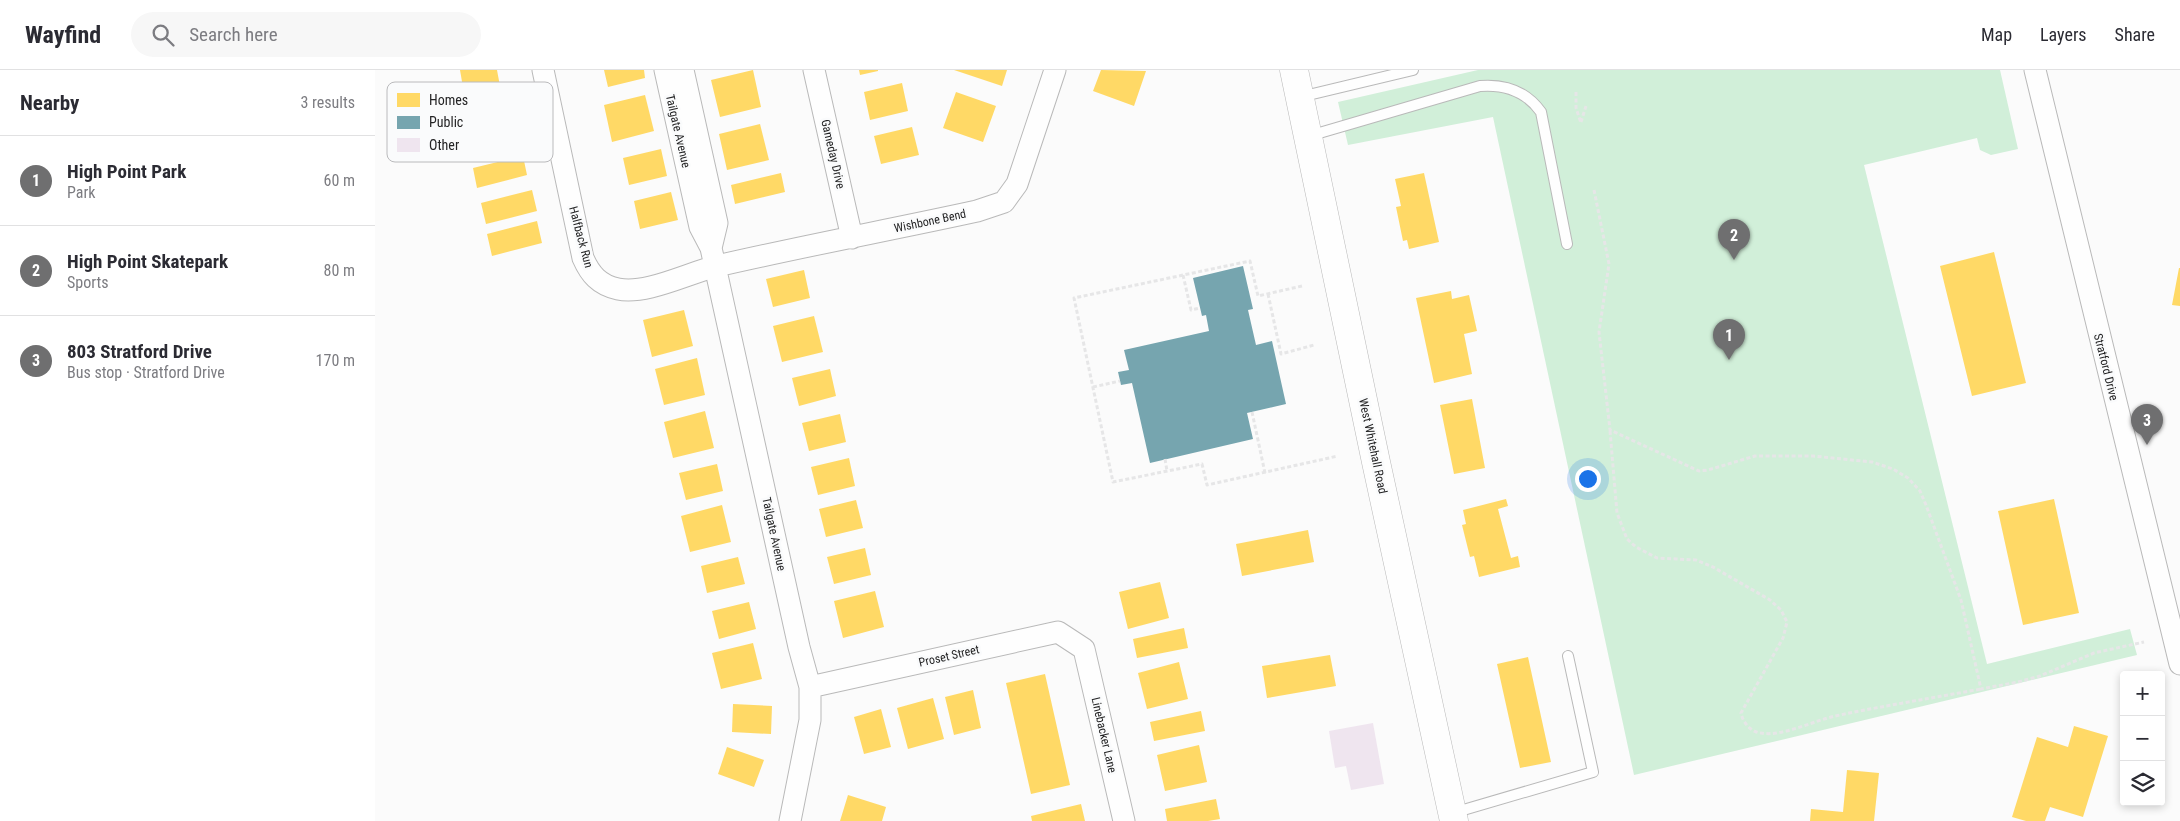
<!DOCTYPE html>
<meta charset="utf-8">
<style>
:root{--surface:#fff;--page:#f7f7f7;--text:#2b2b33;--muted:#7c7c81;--line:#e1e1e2;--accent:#6f6f70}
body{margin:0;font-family:"Roboto Condensed",sans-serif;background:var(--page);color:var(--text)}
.controls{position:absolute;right:15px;bottom:15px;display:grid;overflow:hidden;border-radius:5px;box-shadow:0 2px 8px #0003}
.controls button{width:45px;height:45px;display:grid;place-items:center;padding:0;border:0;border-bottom:1px solid var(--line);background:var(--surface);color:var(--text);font:25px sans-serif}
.you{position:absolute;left:1212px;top:408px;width:18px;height:18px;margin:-12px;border:4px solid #fff;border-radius:50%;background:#1a73e8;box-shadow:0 0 0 8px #1a73e833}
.badge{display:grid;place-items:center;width:32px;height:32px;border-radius:50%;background:var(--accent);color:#fff;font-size:16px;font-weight:700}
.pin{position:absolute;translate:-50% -41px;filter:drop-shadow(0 1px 2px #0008)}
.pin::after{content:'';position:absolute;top:26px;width:18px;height:15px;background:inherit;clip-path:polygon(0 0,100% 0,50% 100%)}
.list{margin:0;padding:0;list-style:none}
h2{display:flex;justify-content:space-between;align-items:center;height:65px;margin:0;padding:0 20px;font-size:21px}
h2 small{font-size:16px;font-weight:400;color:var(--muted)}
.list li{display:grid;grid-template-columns:32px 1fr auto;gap:15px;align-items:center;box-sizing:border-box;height:90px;padding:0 20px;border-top:1px solid var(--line)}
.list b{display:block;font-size:19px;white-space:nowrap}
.list p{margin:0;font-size:16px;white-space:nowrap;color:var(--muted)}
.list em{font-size:16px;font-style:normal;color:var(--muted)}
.icon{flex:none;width:28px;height:28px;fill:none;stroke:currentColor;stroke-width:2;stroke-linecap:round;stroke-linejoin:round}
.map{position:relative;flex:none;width:1805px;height:751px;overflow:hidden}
header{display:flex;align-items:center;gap:30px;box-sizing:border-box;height:70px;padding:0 25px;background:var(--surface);border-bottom:1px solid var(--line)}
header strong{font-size:24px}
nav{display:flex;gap:28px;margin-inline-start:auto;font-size:18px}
.search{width:350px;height:45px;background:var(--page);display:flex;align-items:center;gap:12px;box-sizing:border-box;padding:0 18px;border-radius:28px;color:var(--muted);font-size:19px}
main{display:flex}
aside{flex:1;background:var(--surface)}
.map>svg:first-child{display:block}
.green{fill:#d1efd9}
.homes{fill:#ffd966}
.public{fill:#76a5af}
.building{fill:#efe5ef}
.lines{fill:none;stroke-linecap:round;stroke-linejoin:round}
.lane-casing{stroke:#b9b9b9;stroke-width:12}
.street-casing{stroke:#b9b9b9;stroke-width:23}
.secondary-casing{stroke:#b9b9b9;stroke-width:29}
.path{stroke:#e6e6e7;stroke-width:3;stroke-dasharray:4 2.5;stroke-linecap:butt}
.lane{stroke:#fefefe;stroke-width:10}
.street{stroke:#fefefe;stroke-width:21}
.secondary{stroke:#fefefe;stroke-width:28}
.labels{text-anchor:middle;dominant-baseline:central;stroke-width:5;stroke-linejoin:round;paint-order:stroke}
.street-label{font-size:12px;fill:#242425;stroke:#fafbfc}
.key{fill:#fafbfc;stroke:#bababc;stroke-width:1}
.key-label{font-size:14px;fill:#242425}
</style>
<header>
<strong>Wayfind</strong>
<div class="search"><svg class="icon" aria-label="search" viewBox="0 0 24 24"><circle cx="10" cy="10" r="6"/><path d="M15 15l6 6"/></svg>Search here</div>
<nav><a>Map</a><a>Layers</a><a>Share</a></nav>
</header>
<main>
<aside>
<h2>Nearby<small>3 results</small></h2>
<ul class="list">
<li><span class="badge">1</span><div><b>High Point Park</b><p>Park</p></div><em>60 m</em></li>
<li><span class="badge">2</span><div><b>High Point Skatepark</b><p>Sports</p></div><em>80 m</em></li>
<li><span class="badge">3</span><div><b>803 Stratford Drive</b><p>Bus stop · Stratford Drive</p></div><em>170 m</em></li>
</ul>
</aside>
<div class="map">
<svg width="1805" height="751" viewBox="0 0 1805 751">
<rect width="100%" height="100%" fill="#fbfbfb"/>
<path class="green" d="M1103 0H1625L1643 79 1616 85 1605 80 1602 68 1489 95 1612 594 1755 559 1762 585 1259 705 1118 47 973 75 963 32Z"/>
<path class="homes" d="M85 0H122L127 27 91 35Z
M229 0H269L270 8 233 17Z
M378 0 386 37 345 47 336 10Z
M484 0H503V1L485 5Z
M579 0H632L627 16Z
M726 0 771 1 759 36 718 21Z
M527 13 533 41 495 50 489 22Z
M581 22 621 36 608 72 568 58Z
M270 25 279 61 237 72 229 35Z
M385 54 394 90 352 100 344 64Z
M537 57 544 85 506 94 499 66Z
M286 79 292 106 254 115 248 88Z
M148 86 152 105 102 118 98 98Z
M406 103 410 122 360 134 356 115Z
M1049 103 1064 172 1034 179 1032 170 1028 171 1021 137 1026 136 1020 109Z
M157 120 162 141 111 154 106 133Z
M296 122 303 150 265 159 259 131Z
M162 151 167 173 117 186 112 164Z
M1619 182 1651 313 1597 326 1565 196Z
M1804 198H1805V236L1797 235Z
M429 200 435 228 398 237 391 209Z
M1076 221 1077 229 1094 225 1102 261 1089 264 1097 304 1059 313 1041 228Z
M309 240 318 276 277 287 268 250Z
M439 246 448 282 407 292 398 256Z
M322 288 330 325 289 335 280 299Z
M455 299 461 326 424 336 417 308Z
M1097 329 1110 398 1079 404 1065 335Z
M330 341 339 378 298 388 289 352Z
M465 344 471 372 434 381 427 353Z
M474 388 480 416 443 425 436 397Z
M342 394 348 421 311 430 304 403Z
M1131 429 1133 436 1123 439 1136 488 1143 486 1145 497 1104 507 1099 486 1095 487 1087 455 1091 454 1088 440Z
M1679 429 1704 543 1648 555 1623 441Z
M481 430 488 458 451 467 444 439Z
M347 435 356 472 315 482 306 446Z
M933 460 939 492 867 506 861 474Z
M490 478 496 505 459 514 452 487Z
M363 487 370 514 332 523 326 496Z
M785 512 794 548 753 559 744 522Z
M500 521 509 557 468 568 459 531Z
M374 532 381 559 344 569 337 541Z
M809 558 813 578 762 588 758 569Z
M378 573 387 609 346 619 337 583Z
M955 585 961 616 892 628 887 596Z
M1153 587 1176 692 1145 698 1122 594Z
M804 592 813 629 772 639 763 603Z
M670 604 695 715 656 724 631 613Z
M598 620 606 658 579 665 570 627Z
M558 628 569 669 533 679 522 638Z
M358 634 397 636 396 664 357 662Z
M506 639 516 677 489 684 479 647Z
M826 641 830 661 779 671 775 652Z
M1699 656 1733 666 1708 747 1675 737 1670 751H1651L1637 747 1662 667 1693 677Z
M824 675 832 712 790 721 782 685Z
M352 677 389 690 379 717 343 704Z
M1472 700 1504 703 1499 751H1435L1436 739 1468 742Z
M473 725 511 737 507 751H465Z
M841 729 845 749 833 751H792L790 739Z
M706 734 710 751H657L656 746Z"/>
<path class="public" d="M868 196 878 239 873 240 881 275 897 271 911 334 872 343 878 369 775 393 757 313 746 315 743 302 754 300 749 280 834 261 831 245 827 246 818 208Z"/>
<path class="building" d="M998 653 1009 714 976 720 971 696 960 698 954 661Z"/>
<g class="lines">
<defs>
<path id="lane" d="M925 27 1038 0
M934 66 1105 16C1130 14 1151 21 1166 42L1192 174
M1078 743 1218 702 1193 586"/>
<path id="street" d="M168 0 208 188C215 204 224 215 243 219 271 225 313 203 342 196 428 176 515 160 602 141L629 132 642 114 680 0
M290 0 325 157 336 178 424 577 435 617V650L415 751
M308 0 342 153 336 178
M439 0 477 168
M1660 0 1805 594
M435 617 683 562 709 579 749 751"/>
<path id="secondary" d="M919 0 1001 392 1079 751"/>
</defs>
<use href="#lane" class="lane-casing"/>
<use href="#street" class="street-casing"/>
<use href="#secondary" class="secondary-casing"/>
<path class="path" d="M1201 22V38L1206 53
M1206 52 1211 36
M1219 120 1234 194 1224 262 1235 360 1324 401 1333 400 1380 386H1438L1497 392 1518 399 1533 408 1545 421 1551 435 1586 530 1606 619 1643 612 1665 606 1719 583 1769 572
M808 205 816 240 825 238
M927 216 883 226 875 191 699 228 738 412 827 394 832 415 963 386
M893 224 906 284 939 275
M718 317 745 311
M877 342 890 403
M1235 361 1242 443 1252 469 1261 477 1282 488 1321 490 1338 497 1395 530 1406 540 1412 552 1408 568 1366 643C1368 653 1376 662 1386 663 1407 667 1438 651 1460 646 1508 636 1557 628 1606 619
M790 389 792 401"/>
<use href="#lane" class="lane"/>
<use href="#street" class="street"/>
<use href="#secondary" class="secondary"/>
</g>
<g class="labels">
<g class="street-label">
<text transform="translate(303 61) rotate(77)">Tailgate Avenue</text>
<text transform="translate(458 84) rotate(77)">Gameday Drive</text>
<text transform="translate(555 151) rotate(-12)">Wishbone Bend</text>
<text transform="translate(206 167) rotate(75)">Halfback Run</text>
<text transform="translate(1731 297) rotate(76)">Stratford Drive</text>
<text transform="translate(998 376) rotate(78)">West Whitehall Road</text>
<text transform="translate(399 464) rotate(78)">Tailgate Avenue</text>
<text transform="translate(574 586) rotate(-13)">Proset Street</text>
<text transform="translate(729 665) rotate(77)">Linebacker Lane</text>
</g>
</g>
<rect x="12" y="12" width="166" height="80" rx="8" class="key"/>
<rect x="22" y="23" width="23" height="14" fill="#ffd966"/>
<rect x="22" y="46" width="23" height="13" fill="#76a5af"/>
<rect x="22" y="68" width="23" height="14" fill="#efe5ef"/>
<g class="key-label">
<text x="54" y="35">Homes</text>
<text x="54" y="57">Public</text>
<text x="54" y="80">Other</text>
</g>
</svg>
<div class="controls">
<button>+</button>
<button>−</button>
<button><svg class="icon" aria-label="layers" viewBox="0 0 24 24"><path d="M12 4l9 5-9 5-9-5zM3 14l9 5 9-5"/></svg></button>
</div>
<div class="you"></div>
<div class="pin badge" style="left:1354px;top:290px">1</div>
<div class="pin badge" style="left:1359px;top:190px">2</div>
<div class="pin badge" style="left:1772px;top:375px">3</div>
</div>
</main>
